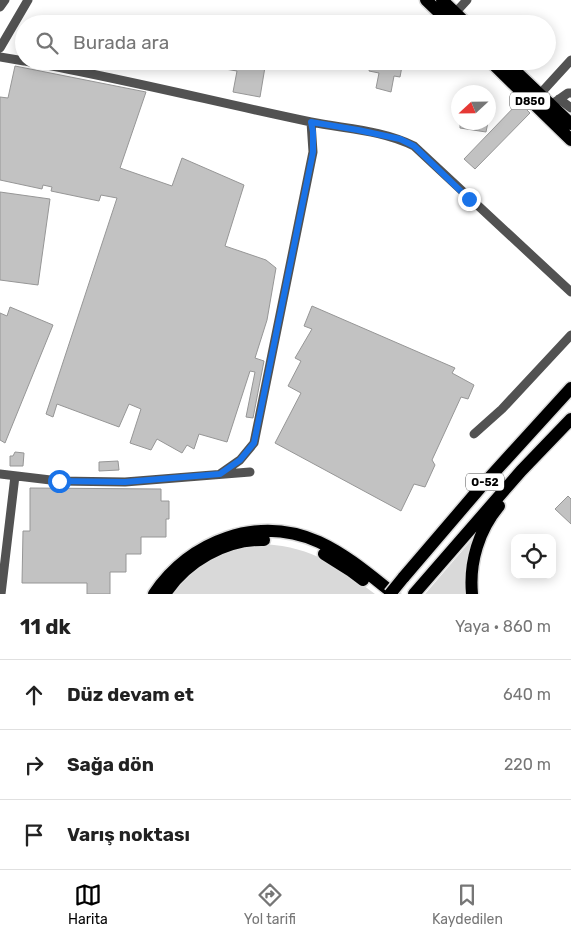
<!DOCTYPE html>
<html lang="tr">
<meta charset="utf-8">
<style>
:root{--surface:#fff;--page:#f6f6f6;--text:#222;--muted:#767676;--line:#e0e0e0;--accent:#000}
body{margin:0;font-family:Rubik,sans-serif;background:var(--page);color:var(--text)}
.controls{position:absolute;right:15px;bottom:15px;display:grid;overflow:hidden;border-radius:10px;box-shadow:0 2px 12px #0003}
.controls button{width:45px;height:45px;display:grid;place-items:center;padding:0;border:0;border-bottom:1px solid var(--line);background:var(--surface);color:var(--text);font:25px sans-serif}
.compass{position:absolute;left:451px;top:85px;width:45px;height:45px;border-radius:50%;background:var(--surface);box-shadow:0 2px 12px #0003;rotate:248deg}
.stop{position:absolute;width:15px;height:15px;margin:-11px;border:4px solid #1a73e8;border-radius:50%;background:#fff}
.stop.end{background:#1a73e8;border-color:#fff;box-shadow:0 1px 5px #0008}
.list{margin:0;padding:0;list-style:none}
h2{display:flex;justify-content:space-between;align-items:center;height:65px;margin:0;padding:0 20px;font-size:21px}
h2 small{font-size:16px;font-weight:400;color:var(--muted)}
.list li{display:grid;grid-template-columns:32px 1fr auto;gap:15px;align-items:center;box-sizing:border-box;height:70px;padding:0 20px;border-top:1px solid var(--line)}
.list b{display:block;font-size:19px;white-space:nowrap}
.list em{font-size:16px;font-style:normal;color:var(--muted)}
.icon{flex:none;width:28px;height:28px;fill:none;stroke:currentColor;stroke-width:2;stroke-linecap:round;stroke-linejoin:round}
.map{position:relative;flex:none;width:571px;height:594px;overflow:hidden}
.search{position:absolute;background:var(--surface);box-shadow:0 2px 12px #0003;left:15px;right:15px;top:15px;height:55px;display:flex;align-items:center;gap:12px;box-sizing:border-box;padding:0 18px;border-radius:28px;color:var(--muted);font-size:19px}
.sheet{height:275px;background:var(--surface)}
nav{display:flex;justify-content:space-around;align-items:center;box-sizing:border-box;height:70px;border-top:1px solid var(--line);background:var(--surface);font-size:14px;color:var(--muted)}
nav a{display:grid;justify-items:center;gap:2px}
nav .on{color:var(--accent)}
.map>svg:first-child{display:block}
.green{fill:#d9d9d9}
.building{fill:#c2c2c2;stroke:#969696}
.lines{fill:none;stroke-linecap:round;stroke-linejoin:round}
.highway-casing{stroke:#dbdbdb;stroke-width:15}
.minor{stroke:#525252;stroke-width:9}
.highway{stroke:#000;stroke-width:12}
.highway-bridge-casing{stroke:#dbdbdb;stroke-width:15;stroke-linecap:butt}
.highway-bridge{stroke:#000;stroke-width:12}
.route{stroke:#1a73e8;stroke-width:6}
.labels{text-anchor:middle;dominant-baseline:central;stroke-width:5;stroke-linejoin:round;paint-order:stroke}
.shield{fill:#fff;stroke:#4c4c4c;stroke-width:1}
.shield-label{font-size:11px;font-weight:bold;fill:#000}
</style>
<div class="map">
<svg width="571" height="594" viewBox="0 0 571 594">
<rect width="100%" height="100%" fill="#fff"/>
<path class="green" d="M479 531 469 594H425Z
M265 544C314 548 337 565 375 594H170C183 575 207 557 229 550 240 546 253 546 265 544Z"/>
<path class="building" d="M195 61H266L260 97 233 92 237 71 195 64Z
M371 61H403L400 77 394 76 391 92 376 88 379 73 369 71Z
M15 66 146 92 120 168 172 186 182 158 244 185 225 246 266 260 276 268 267 320 255 358 264 361 253 418 246 417 255 372 250 371 227 442 199 434 194 449 187 445 182 453 157 439 151 450 130 443 141 409 129 404 119 427 57 404 53 417 46 414 117 198 101 195 99 201 51 191 52 187 43 185 42 189 0 180V97L8 98Z
M519 102 530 113 475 169 464 159Z
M460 122H488L486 132 460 128Z
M0 192 50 199 38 285 0 280Z
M312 306 455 368 452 373 474 385 468 399 461 397 432 460 435 465 425 487 414 484 401 511 275 443 301 393 288 386 301 361 295 358 312 329 304 326Z
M10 307 53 325 5 443 0 440V313L7 316Z
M15 452 24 453 23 466H10V456H13Z
M118 461 119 470 99 471V462Z
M30 488 161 489V501H169V519H166V537H141V554H126V572H110V594H87V583H22L23 531H30Z
M568 496 571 499V524L555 509Z"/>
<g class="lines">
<defs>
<path id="highway" d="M426 0 451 24
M442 0 467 24
M490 61 571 140
M505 61 571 124
M324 554 351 571 363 580
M403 578 480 488 571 388
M154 594C190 540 258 515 319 542 347 555 370 575 394 594
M165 594C186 562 225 539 264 540
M414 594 521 471 571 419
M472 594C469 562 479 530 499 506"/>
</defs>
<use href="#highway" class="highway-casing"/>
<path class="minor" d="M0 7 5 0
M455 13 467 0
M0 48 28 0
M0 57 24 61
M25 61C121 78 215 102 311 122 346 129 382 130 414 146L571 292
M540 94 571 60
M559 99 571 108
M551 105 568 93H571
M474 434 502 409 571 335
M0 474 59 481 125 482 250 472
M220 474 240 460 254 443 313 152 311 122
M1 594 15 476"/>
<use href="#highway" class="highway"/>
<defs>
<path id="highway-bridge" d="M390 594 403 578"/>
</defs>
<use href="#highway-bridge" class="highway-bridge-casing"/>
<use href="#highway-bridge" class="highway-bridge"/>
</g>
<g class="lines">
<path class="route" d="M59 481 125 482 220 474 240 460 254 443 313 152V132L311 122 358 130 400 139 414 146 469 199"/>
</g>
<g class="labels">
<g class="shield">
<rect x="510" y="92.5" width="40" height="17" rx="4"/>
<rect x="466" y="473.5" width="38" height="17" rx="4"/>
</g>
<g class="shield-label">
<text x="530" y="101">D850</text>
<text x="485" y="482">O-52</text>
</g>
</g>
</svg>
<div class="controls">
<button><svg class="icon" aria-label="locate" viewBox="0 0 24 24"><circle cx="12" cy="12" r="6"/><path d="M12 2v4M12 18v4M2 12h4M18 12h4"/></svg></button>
</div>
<svg class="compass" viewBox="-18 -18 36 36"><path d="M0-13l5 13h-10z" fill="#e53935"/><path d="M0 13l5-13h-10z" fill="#767676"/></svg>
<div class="stop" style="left:59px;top:481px"></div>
<div class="stop end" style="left:469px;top:199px"></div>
<div class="search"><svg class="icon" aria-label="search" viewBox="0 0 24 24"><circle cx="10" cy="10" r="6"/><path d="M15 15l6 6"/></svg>Burada ara</div>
</div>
<section class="sheet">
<h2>11 dk<small>Yaya · 860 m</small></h2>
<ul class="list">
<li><svg class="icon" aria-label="ahead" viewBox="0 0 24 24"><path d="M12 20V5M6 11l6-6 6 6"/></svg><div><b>Düz devam et</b></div><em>640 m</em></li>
<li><svg class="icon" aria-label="right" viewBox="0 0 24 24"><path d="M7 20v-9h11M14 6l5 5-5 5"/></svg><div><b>Sağa dön</b></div><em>220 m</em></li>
<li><svg class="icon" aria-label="arrive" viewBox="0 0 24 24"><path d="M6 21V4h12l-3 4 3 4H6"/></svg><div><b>Varış noktası</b></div></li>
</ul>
</section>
<nav>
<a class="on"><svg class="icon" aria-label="map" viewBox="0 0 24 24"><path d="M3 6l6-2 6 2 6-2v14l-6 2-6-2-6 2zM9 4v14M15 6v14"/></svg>Harita</a>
<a><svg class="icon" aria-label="directions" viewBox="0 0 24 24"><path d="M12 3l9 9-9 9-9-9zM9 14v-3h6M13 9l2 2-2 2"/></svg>Yol tarifi</a>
<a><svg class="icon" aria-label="saved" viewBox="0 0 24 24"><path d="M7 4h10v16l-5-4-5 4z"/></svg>Kaydedilen</a>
</nav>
